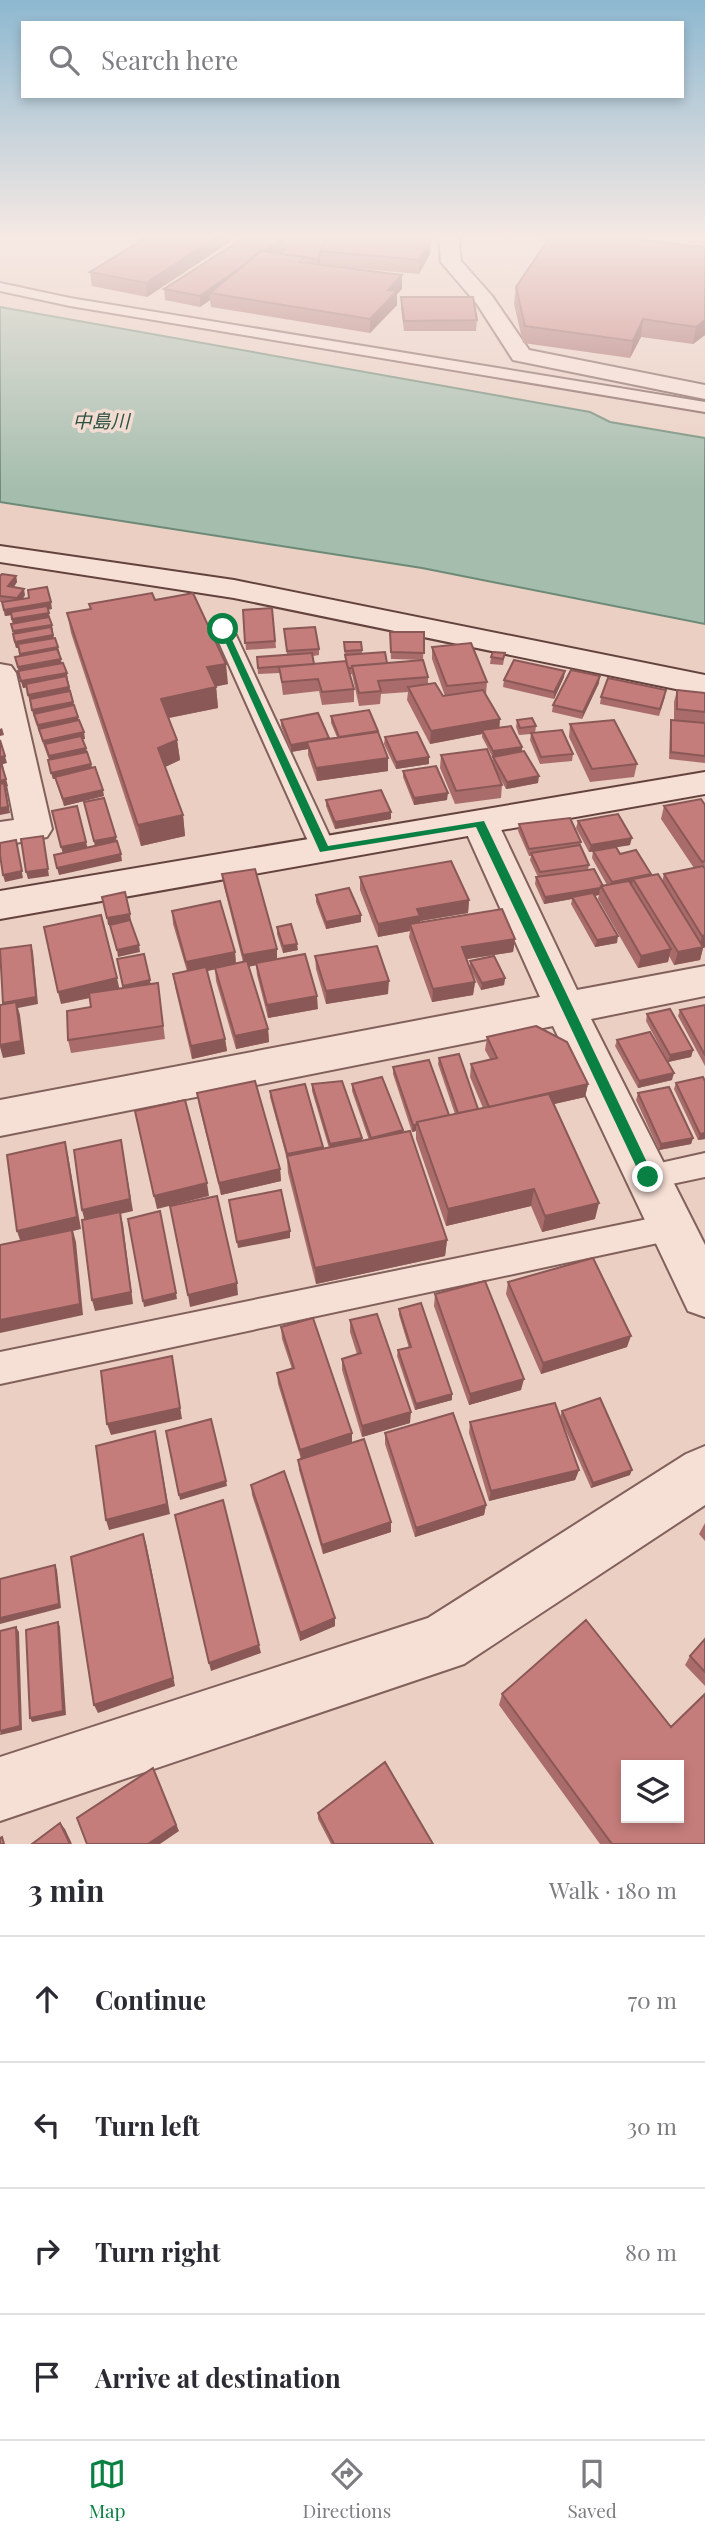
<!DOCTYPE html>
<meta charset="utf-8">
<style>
:root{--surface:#fff;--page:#f7f7f7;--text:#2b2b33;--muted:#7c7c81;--line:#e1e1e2;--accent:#0b8043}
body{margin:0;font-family:"Playfair Display","Noto Sans JP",serif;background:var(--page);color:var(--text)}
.controls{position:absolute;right:21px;bottom:21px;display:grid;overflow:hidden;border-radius:0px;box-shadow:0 4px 10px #0003}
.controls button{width:63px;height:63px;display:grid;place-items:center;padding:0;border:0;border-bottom:2px solid var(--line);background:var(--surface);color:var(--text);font:35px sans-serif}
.stop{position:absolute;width:21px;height:21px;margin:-16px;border:5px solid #0b8043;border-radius:50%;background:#fff}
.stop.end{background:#0b8043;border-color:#fff;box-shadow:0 2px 7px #0008}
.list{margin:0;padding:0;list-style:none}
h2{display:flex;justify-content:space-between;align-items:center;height:91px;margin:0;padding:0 28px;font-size:30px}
h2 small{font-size:23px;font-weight:400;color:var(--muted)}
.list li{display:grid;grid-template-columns:46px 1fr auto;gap:21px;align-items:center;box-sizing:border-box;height:126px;padding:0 28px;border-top:2px solid var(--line)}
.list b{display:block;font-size:26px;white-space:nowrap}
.list em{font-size:23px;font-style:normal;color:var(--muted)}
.icon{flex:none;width:38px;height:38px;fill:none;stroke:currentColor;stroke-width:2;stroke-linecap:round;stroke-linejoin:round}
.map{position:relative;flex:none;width:705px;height:1844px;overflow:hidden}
.search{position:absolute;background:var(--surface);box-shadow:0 4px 10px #0003;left:21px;right:21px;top:21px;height:77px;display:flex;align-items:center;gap:18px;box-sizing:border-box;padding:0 24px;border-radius:0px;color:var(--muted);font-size:26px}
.sheet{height:595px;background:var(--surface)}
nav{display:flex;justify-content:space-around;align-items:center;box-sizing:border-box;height:98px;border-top:2px solid var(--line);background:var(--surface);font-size:19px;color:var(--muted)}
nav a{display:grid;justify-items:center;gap:4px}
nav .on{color:var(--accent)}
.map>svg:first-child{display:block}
.water{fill:#a4bdac;stroke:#6c8a77;stroke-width:2}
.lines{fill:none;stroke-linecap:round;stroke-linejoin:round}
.lane-casing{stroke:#82605b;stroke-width:4}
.street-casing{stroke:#82605b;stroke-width:4}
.secondary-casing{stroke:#64423e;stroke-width:4}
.lane{fill:#f6dfd5;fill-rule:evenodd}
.street{fill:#f6dfd5;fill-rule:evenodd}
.secondary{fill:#f6dfd5;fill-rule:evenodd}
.wall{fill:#a96c6a}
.shaded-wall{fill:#8a5856}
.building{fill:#c57d7b;stroke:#8a5856;stroke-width:2;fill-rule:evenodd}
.route{fill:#0b8043}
.labels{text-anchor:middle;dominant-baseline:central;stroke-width:7;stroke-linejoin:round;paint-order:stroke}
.far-water-label{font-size:19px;font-style:italic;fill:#2e5242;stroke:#f2dcd1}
</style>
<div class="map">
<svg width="705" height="1844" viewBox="0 0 705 1844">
<rect width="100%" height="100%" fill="#eacfc2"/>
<path class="water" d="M0 307 590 412 610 422 705 438V624L422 568 0 502Z"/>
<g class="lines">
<defs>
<path id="lane" d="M0 283 70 298 705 402V412L70 306 0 291Z
M223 623 233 629 336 850 332 856H316L312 850 213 629Z
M705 1153V1177L648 1189 638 1186 633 1177 638 1168Z
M672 1214 683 1218 687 1227 683 1236 672 1240 0 1384V1352Z"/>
<path id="street" d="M439 234H458L461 261 492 296 529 350 705 385V399L513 360 477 304 441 262Z
M0 664 11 666 16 673 52 829 47 837 0 846V822L14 820 0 750Z
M480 811 493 815 498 823 577 990 705 966V996L591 1019 705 1245V1317L688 1311 553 1026 0 1136V1100L540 997 462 823 467 815Z
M705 1446V1505L464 1664 0 1821V1757L428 1618 686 1454Z"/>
<path id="secondary" d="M0 546 234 580 705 675V695L234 598 0 562Z
M705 772V794L0 919V891Z"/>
</defs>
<use href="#lane" class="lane-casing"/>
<use href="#street" class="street-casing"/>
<use href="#secondary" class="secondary-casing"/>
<use href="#lane" class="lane"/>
<use href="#street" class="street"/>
<use href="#secondary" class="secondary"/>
</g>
<path class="wall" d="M530 234H645L644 240 705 247V335L693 344 641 337 630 358 523 343 514 304 516 287 550 238 529 235Z
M294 238 430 254 419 274 329 266 402 289 397 294V305L370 333 211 307 210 300 200 307 165 300 164 289Z
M230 242 147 297 92 286 90 272Z
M401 297 477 320 476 331H404L401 308Z
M0 576H16L17 582 14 587 25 595 23 599 52 609 48 610 54 638 60 654 61 663 68 680 74 705 85 739H83L92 768 104 796 64 806 55 779H53L48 760H49L35 721 26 687 23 688 20 678 15 657 20 656 19 648H16L14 641 11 624H13L11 615 5 616 2 602H0Z
M155 600 228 684 216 686 218 708 169 718 177 740 180 760 165 767 183 815 185 836 141 846 71 633 67 613 90 609 89 604Z
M272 608 276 648 246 650 243 610Z
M284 629 319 649V655L313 656 314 664 345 661 344 642 362 650V654L387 663 423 660 391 659 390 632H424L423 660 428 677V684L443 696H445L432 659V647L487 682 486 695 500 719 499 728 522 752 538 783 506 789 495 769 502 785 501 798 455 804 440 768 441 755 492 762 493 758 482 737V734L430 744 407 700 408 692 381 694 380 704 359 706 352 674 350 675 354 689V702L322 705 319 691 283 695 280 673 258 674 257 657 287 655Z
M505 653 503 665 490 664 491 657Z
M564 677 554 699 503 687 504 680Z
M599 683 582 719 552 712 553 705Z
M677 690 705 693V763L669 759 670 726 671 720H674V702Z
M601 697H665L659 716 600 704Z
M331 716 388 771 317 781 308 755V749L291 752 281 726V720L329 738 337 737 331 723Z
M517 720 536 726 535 733 573 754 572 761 540 764 530 740 531 734 519 735 516 727Z
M570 724 637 764 634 777 590 782 569 737Z
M385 737 429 757V764L396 769 384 744Z
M403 771 447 800 414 805 403 777Z
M326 800 391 812V819L335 829 326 806Z
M705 805V947L703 948 700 960 674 965 669 956 668 962 638 968 598 899 599 895 595 896 617 943 595 947 571 904 572 899 544 904 535 884 536 877H538L530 860 531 856H529L518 831 519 824 581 842 580 846 589 865 588 870 603 886 607 885 592 858 593 851 607 849 589 852 576 828 578 821 630 845 616 847 620 854 651 876 662 882 664 874 694 868 661 819 664 806Z
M222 874 277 949V959L318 1009 268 1018 257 975 256 965 249 967 268 1029 269 1042 236 1049 216 981 215 969 207 971 225 1039 227 1051 192 1059 175 987 173 974 187 971 173 924 172 911 235 952 236 964 243 962 224 887Z
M360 877 469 900 468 913 420 921V923L515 939 513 952 466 959 475 982 473 995 432 1002 409 937 410 931 378 937 360 890Z
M316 895 361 922 326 929 316 902Z
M277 927 298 950 283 953 277 934Z
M315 956 388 994 326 1004 316 969Z
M117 959 150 984 158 983 165 1039 71 1053 68 1040 91 1007 90 998 61 1004 124 988Z
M470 961 505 978 504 985 481 990 470 968Z
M705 1005V1066L678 1016 680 1010Z
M647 1014 693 1050 691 1057 668 1062 646 1021Z
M487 1037 588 1084 585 1097 554 1104 595 1219 542 1232 531 1206 446 1226 416 1139V1131L412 1132 393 1074V1067L449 1115 455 1114 438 1064 439 1058 478 1109 483 1108 470 1077 471 1064 490 1059 485 1050Z
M617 1040 672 1080 638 1088 615 1046Z
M676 1083 705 1139 698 1140 674 1089Z
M312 1084 362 1141 369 1140 352 1091V1084L403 1130V1133L447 1240 445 1256 316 1284 288 1173 287 1159 270 1097V1091L323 1147V1149L329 1148 312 1091Z
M197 1093 280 1169 281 1181 221 1195 199 1106Z
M638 1093 693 1138 691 1144 659 1150 636 1100Z
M508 1282 627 1347 541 1374 506 1294Z
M435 1294 521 1390 469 1405 434 1306Z
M399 1309 452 1394V1400L415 1410 397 1356 398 1350 409 1348 399 1315Z
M350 1320 410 1423 362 1437 342 1370V1359L357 1354 350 1332Z
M281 1327 352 1433V1443L391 1532 323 1554 299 1470 298 1460 301 1459 278 1384 277 1373 292 1369 282 1339Z
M562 1411 630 1475 591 1488 560 1417Z
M470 1422 579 1470 575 1480 489 1501 469 1433Z
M385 1433 486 1505 484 1515 415 1537 385 1444Z
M251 1485 335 1626 300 1641 252 1495Z
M705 1523V1541L699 1534Z
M705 1639V1686L685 1665 690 1656Z
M502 1694 671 1727 705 1844H600L499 1705Z
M318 1813 433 1844H331L318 1819Z"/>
<path class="shaded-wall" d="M221 234H230V242L147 297 146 283Z
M289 234H294V240L281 245V250L218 294 210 293V300L200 307V296Z
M431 240 430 254 419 274V260Z
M320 255V265L317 269V259Z
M402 275V289L397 294V305L370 333V319L388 290Z
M643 319 641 337 630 358 633 341Z
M705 320V335L693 344 696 327Z
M16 576 17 582 9 593 8 586Z
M24 589 25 595 18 605 17 598Z
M51 602 52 609 5 616 4 610Z
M49 613 50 620 13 626 12 619Z
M52 625 53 631 15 638 13 631Z
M53 635 54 641 16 648 15 642Z
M58 647 60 654 22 661 20 654Z
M61 659 62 666 20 674 18 667Z
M226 664 228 684 209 688 207 667Z
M565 671 564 677 554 699V692Z
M67 673 68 680 23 688 21 681Z
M600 676 599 683 582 719 583 712Z
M69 687 71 694 30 702 28 695Z
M216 687 218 708 163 719 161 699Z
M73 702 75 709 34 717 32 710Z
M78 717 79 723 39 732 38 725Z
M500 719 499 731 482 730V734L430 744 431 731Z
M2 728 4 735 0 736V729Z
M84 732 85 739 45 747 43 741Z
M177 740 180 760 161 769 158 748Z
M307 742 308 749 291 752V745Z
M522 747V753L492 758 493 751Z
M86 748 88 755 50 763 49 756Z
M5 756 7 763 0 765V757Z
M429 757V764L396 769V762Z
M388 758V771L317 781 316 768Z
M91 764 93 771 53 779 51 773Z
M539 776 538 783 506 789 507 782Z
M6 779 8 786 5 787 10 813 0 815V781Z
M103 790 104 796 64 806 63 799Z
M448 793 447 800 414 805V798Z
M391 812V819L335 829V822Z
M183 815 185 836 141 846 138 825Z
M43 836 49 876 28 879 26 872Z
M116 837 117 844 95 848 94 841Z
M632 838 630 845 589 852 591 845Z
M86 842 88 849 63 854 61 847Z
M17 847 23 878 5 882 3 875Z
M121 854 122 861 59 875 57 868Z
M651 874 650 881 633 879 632 885 610 889 612 882Z
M600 888 599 895 573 899 572 897V899L544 904 545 897Z
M469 900 468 913 420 921 419 929 410 924V931L378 937V924L417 909Z
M130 914 131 921 108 925 107 918Z
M361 915V922L326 929V922Z
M705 935V947L703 948 700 960 674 965 678 952 699 948 702 936Z
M618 936 617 943 595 947 597 940Z
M515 939 513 952 461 960 462 947Z
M297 944 298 950 283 953V946Z
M31 945 33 952 38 1004 18 1008 20 1015 25 1054 3 1058 0 1047 5 1010 3 1003Z
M139 945 140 952 118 957 117 950Z
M277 949V962L244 967 243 955Z
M671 949 668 962 638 968 641 956Z
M235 952 236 965 188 975 186 962Z
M117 978 120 991 61 1004 58 992Z
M505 978 504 985 481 990 482 983Z
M150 980 151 987 125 992 123 986Z
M389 981 388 994 326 1004V991Z
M475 982 473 995 432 1002 433 989Z
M317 996 318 1009 268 1018 267 1005Z
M268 1029 269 1042 236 1049 235 1036Z
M225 1039 227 1051 192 1059 191 1046Z
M693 1050 691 1057 668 1062 670 1055Z
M674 1073 672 1080 638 1088 639 1081Z
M588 1084 585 1097 488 1119 489 1107Z
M413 1125H416V1131L412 1132Z
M403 1130V1137L371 1145V1138Z
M705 1133V1139L698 1140 700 1134Z
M362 1138V1145L330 1151V1144Z
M693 1138 691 1144 659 1150 661 1144Z
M121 1140 133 1211 120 1214 123 1224 133 1304 95 1311 92 1300 85 1222 82 1210Z
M65 1142 68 1155 81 1229 73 1231 76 1242 83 1315 0 1333V1320L21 1243 17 1231Z
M323 1147V1153L287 1160V1154Z
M280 1169 281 1181 221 1195 219 1183Z
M207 1183 209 1196 157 1209 154 1196Z
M534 1189 531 1206 446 1226 448 1209Z
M599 1203 595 1219 542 1232 545 1216Z
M290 1231V1238L238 1248 237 1242Z
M447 1240 445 1256 316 1284 315 1268Z
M237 1283 238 1295 190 1307 188 1295Z
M176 1293 177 1299 144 1307 143 1301Z
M631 1336 627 1347 541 1374 543 1363Z
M172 1356 182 1419 111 1435 107 1424Z
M524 1379 521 1390 469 1405 470 1394Z
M452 1394V1400L415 1410 416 1404Z
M411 1412 410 1423 362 1437V1426Z
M155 1431 170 1514 109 1530 106 1520Z
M352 1433V1443L301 1460 300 1450Z
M579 1470 575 1480 489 1501 491 1491Z
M632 1470 630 1475 591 1488 593 1483Z
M226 1481 227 1486 180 1500 179 1495Z
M486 1505 484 1515 415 1537 416 1528Z
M391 1522V1532L323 1554 322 1545Z
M143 1534 146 1543 175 1686 98 1713 94 1705Z
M55 1565 57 1570 61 1608 0 1624V1618Z
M335 1618V1626L300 1641V1633Z
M58 1622 60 1627 66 1715 32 1722 30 1718Z
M16 1627 19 1632 22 1730 0 1735Z
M259 1645 261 1653 211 1671 209 1663Z
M153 1768 179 1831 160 1844H148Z
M60 1823 65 1829 72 1844H70Z"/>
<path class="building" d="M152 234H221L146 283 90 272Z
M250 234H289L264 251H261L241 267 200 296 164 289Z
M297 234H322L331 235 320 251V255L317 259 281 254 288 245H281L287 237 294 238Z
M332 234H362L431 240 419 260 320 251Z
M552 234H645L641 240 705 247V320L696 327 643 319 633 341 525 326 516 287Z
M261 251 304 257 299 262 402 275 388 290 397 291 370 319 210 293Z
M401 297H473L477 320 404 321Z
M2 574 16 576 8 586 24 589 17 598 0 596V576Z
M47 587 51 602 4 610 2 602 29 598 28 590Z
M152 593 155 600 193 593 226 664 207 667 216 687 161 699 177 740 158 748 183 815 138 825 67 613 91 609 89 604Z
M47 606 49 613 12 619 11 612Z
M272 608 275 641 245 643 243 610Z
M49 617 52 625 13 631 11 624Z
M51 627 53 635 15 642 13 634Z
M315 627 319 649 287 651 284 629Z
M390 632H424V653L391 652Z
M55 638 58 647 20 654 18 644Z
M344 642H361L362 650 345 651Z
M471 643 487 682 447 686 432 647Z
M57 649 61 659 18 667 15 657Z
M385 652 387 663 352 666V668H348L345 655Z
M493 652 505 653 503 659 491 657Z
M312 653 314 664 258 668 257 657Z
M423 660 428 677 378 681 381 691 359 693 352 666Z
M514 660 565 671 554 692 504 680Z
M346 661 354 689 322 692 318 679 282 682 279 667Z
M63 663 67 673 21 681 18 671Z
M571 670 600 676 583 712 553 705Z
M66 676 69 687 28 695 26 684Z
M608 678 666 690 660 709 601 697Z
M435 683 443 696 483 690 500 719 431 731 408 687Z
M677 690 705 693V712L677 709Z
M70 691 73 702 32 710 30 699Z
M74 705 78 717 38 725 34 714Z
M369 710 378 731 339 737 331 716Z
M318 713 329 738 291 745 281 720Z
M532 718 536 726 520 728 517 720Z
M79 720 84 732 43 741 39 729Z
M614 720 637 764 592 769 570 724Z
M671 720 705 723V756L671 752Z
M511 726 522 747 493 751 482 730Z
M562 730 573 754 541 757 531 733Z
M378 732 388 758 316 768 307 742Z
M417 732 429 757 396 762 385 737Z
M81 736 86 748 49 756 45 744Z
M0 740 5 756 0 757Z
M487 749 502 785 456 791 441 755Z
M524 751 539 776 507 782 493 757Z
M87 752 91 764 51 773 48 760Z
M0 763H1L6 779 0 781Z
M436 766 448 793 414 798 403 771Z
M95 767 103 790 63 799 55 777Z
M4 783 8 807 0 808V784Z
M381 790 391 812 335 822 326 800Z
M104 798 116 837 94 841 84 802Z
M701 799 705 805V861L702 862 664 806Z
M77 806 86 842 61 847 52 811Z
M618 814 632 838 591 845 578 821Z
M570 818 581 842 529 849 519 824Z
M43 836 48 869 26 872 21 839Z
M16 840 22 871 3 875 0 855V843Z
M117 841 121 854 57 868 54 855Z
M580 845 589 865 540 872 531 853Z
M616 847 620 854 636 850 651 874 612 882 593 851Z
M451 861 469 900 417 909 420 916 378 924 360 877Z
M703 866 705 869V935L702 936 664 874Z
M255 869 277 949 243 955 222 874Z
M594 869 603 886H601L600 888 545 897 536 877Z
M658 874 703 947 678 952 633 879Z
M629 881 671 949 641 956 601 886Z
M349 888 361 915 326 922 316 895Z
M125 892 130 914 107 918 102 897Z
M593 893 618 936 597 940 572 897Z
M220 901 235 952 186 962 172 911Z
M502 909 515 939 462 947 475 982 433 989 410 924Z
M101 915 117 978 58 992 44 927Z
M130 920 139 945 117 950 110 925Z
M291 924 297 944 283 946 277 927Z
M31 945 36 997 3 1003 0 949Z
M377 946 389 981 326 991 315 956Z
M144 954 150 980 123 986 117 959Z
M305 954 317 996 267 1005 256 963Z
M494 956 505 978 482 983 470 961Z
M247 961 268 1029 235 1036 215 968Z
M206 967 225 1039 191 1046 173 974Z
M158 983 163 1026 68 1040 67 1011 91 1007 89 993Z
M16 1002 21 1041 0 1045V1005Z
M705 1005V1055L680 1010Z
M670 1009 693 1050 670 1055 647 1014Z
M536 1026 567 1042 588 1084 489 1107 471 1064 497 1058 487 1037Z
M650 1032 674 1073 639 1081 617 1040Z
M459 1054 478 1109 458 1113 439 1058Z
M429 1060 449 1115 417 1122 416 1125H413L393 1067Z
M382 1077 403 1130 371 1138 352 1084Z
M703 1077 705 1081V1133L700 1134 676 1083Z
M255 1081 280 1169 219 1183 197 1093Z
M342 1081 362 1138 330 1144 312 1084Z
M305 1084 323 1147 287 1154 270 1091Z
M669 1087 693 1138 661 1144 638 1093Z
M549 1094 599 1203 545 1216 534 1189 448 1209 417 1122Z
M185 1100 207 1183 154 1196 135 1111Z
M410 1131 447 1240 315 1268 287 1156Z
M121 1140 130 1199 82 1210 74 1150Z
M65 1142 77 1217 17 1231 7 1155Z
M281 1190 290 1231 237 1242 229 1200Z
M217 1196 237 1283 188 1295 170 1206Z
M160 1211 176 1293 143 1301 128 1219Z
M120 1212 131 1292 92 1300 82 1220Z
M72 1230 80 1304 0 1320V1245Z
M593 1258 631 1336 543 1363 508 1282Z
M485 1281 524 1379 470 1394 435 1294Z
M421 1303 452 1394 416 1404 398 1350 411 1347 399 1309Z
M377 1314 411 1412 362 1426 342 1359 361 1353 350 1320Z
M313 1318 352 1433 300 1450 277 1373 294 1368 281 1327Z
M172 1356 180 1408 107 1424 101 1371Z
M600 1398 632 1470 593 1483 562 1411Z
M555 1403 579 1470 491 1491 470 1422Z
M453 1413 486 1505 416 1528 385 1433Z
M211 1419 226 1481 179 1495 166 1431Z
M155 1431 167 1504 106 1520 96 1446Z
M364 1439 391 1522 322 1545 298 1460Z
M284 1471 335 1618 300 1633 251 1485Z
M223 1500 259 1645 209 1663 175 1515Z
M143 1534 173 1678 94 1705 71 1557Z
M55 1565 59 1604 0 1618V1579Z
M586 1620 671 1727 705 1694V1844H612L502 1694ZM626 1765H679V1818H626Z
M58 1622 63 1711 30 1718 26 1630Z
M16 1627 20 1726 0 1731V1631Z
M705 1639V1672L690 1656Z
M385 1762 433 1844H334L318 1813Z
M153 1768 176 1825 148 1844H87L77 1818Z
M60 1823 70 1844H32Z
M2 1837 4 1844H0V1838Z"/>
<linearGradient id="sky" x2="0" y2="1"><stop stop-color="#8db8d0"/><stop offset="0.48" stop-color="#f6e9e4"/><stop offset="1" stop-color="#f6e9e4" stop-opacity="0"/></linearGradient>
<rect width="705" height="492" fill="url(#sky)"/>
<path class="route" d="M219 628 227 629 328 846 484 821 654 1177 652 1181H643L476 827 320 852Z"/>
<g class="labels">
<g class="far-water-label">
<text x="101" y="420">中島川</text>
</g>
</g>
</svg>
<div class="controls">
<button><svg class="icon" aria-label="layers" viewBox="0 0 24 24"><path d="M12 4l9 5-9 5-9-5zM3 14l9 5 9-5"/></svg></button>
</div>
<div class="stop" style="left:223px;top:629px"></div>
<div class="stop end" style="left:648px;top:1177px"></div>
<div class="search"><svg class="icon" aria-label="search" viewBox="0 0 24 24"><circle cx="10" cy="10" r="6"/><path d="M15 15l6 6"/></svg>Search here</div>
</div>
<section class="sheet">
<h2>3 min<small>Walk · 180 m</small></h2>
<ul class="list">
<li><svg class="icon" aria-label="ahead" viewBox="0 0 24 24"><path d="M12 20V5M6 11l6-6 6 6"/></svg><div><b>Continue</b></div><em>70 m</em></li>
<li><svg class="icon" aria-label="left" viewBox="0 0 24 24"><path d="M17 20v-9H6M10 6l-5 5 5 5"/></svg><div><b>Turn left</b></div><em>30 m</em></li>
<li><svg class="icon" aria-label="right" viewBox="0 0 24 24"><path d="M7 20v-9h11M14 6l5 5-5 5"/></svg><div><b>Turn right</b></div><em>80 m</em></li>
<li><svg class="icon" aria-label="arrive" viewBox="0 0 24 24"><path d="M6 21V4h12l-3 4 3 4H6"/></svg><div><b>Arrive at destination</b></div></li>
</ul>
</section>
<nav>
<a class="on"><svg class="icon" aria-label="map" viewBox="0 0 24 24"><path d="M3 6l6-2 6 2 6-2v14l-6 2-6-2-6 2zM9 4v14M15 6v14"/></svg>Map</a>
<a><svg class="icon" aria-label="directions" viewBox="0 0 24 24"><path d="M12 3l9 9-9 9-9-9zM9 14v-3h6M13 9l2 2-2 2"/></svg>Directions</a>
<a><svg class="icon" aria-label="saved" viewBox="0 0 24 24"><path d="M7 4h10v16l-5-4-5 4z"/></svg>Saved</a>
</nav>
